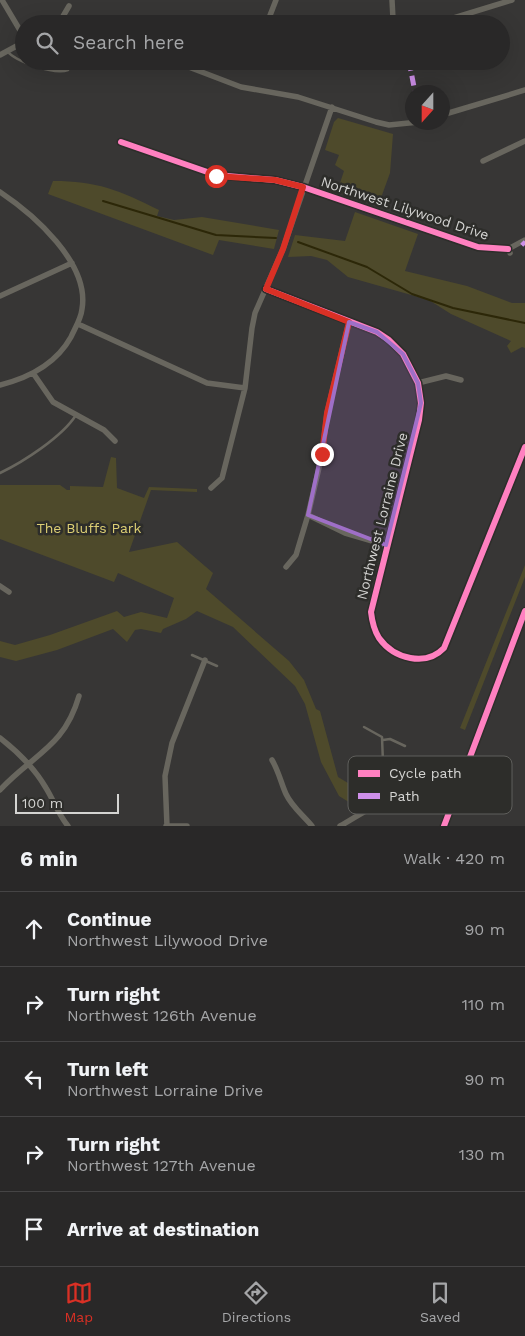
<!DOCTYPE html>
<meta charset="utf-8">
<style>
:root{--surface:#292828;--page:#313030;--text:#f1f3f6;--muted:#a5a6a8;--line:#454445;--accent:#d93025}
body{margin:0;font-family:"Work Sans",sans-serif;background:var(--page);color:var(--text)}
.compass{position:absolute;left:405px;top:85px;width:45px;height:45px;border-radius:50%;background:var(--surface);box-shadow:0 5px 20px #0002;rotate:201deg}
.scale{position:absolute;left:15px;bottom:12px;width:104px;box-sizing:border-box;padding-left:5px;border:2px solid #d4d4d2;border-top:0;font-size:14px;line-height:18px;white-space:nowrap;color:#d4d4d2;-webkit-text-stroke:4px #2d2d2a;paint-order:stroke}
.stop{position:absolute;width:15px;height:15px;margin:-11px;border:4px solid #d93025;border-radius:50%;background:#fff}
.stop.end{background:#d93025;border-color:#fff;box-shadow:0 1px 5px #0008}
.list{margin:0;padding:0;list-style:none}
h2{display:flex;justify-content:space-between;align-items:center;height:65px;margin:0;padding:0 20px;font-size:21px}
h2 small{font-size:16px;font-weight:400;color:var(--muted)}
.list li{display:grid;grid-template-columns:32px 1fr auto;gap:15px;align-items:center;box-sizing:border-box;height:75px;padding:0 20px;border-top:1px solid var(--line)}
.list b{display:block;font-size:19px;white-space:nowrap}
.list p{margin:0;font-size:16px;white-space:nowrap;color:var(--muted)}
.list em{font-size:16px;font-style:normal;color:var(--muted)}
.icon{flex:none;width:28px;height:28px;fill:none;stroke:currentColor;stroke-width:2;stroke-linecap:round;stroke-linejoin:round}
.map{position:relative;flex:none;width:525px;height:826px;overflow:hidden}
.search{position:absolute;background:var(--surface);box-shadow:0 5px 20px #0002;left:15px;right:15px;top:15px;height:55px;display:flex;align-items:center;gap:12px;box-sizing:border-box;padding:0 18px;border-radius:28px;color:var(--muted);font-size:19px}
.sheet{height:440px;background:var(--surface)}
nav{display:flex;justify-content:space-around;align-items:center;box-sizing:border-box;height:70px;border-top:1px solid var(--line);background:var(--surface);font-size:14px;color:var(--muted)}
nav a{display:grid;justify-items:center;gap:2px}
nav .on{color:var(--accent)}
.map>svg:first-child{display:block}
.green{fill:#4e4a2b}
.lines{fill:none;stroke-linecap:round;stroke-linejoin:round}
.stream{stroke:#2c2708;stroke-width:2}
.service{stroke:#68665e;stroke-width:2.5}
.minor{stroke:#68665e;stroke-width:5.5}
.secondary{stroke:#6a6960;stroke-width:8}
.quiet{stroke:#ce8fe9;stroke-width:5;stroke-dasharray:10 5;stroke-linecap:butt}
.cycleway-casing{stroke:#2d2d2a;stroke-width:9}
.cycleway{stroke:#ff80c0;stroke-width:6}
.route{stroke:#d93025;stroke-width:6}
.marked{fill:#9f6fc7;fill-opacity:0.2;stroke:#9f6fc7;stroke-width:4;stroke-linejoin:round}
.labels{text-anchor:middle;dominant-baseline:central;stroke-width:5;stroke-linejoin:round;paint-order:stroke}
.street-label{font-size:14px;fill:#d4d4d2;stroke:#2d2d2a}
.park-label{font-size:14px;fill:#ddcf74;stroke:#2d2d2a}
.key{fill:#2d2d2a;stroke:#5f5f5c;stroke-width:1}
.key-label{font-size:14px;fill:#d4d4d2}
</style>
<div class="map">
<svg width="525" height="826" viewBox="0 0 525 826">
<rect width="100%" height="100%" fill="#373635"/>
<path class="green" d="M338 118 393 134 390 173 378 206 337 192 344 171 335 165 339 155 325 150 334 122Z
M53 181C97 181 119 190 159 210L157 216 174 220 202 217 279 230 274 249 219 240 213 255 48 194Z
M355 212 418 234 405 271 467 286 512 303H525V348L522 347 511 353 507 346 511 341 451 314 429 300 348 277 327 260 311 256 288 257 295 235 345 241Z
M111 457 116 458 117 488 144 498 149 487 197 489V492L151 490 129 552 177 542 213 573 206 589 289 661 304 680 316 709 320 711 338 777 373 798 357 807 339 796 321 762 305 704 295 686 233 627 197 611 186 619 163 629 161 633 141 629 135 630 127 642 113 629 57 650 16 661 0 657V641L15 645 50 635 117 611 124 617 141 612 167 618 174 598 118 573 114 582 0 539V485H60L67 490H70V486L103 487Z
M525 565V577L465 730 460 728Z"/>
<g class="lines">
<path class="stream" d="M103 201 216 235 276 238
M298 242 367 267 412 294 453 308 525 323"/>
<path class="service" d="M7 51C16 62 55 75 68 70
M0 473C23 462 62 437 76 415
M192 655 217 666
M364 727 382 737 383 763 404 784 406 797
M383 740 390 739 405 746"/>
<path class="minor" d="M2 0 24 37
M392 0 393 19 413 24
M269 18 276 0
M53 24 62 18 69 6
M434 24 512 0
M0 55 24 42
M173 61 241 87 298 97 376 122 389 125 419 122
M442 115 525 90
M121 142 216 175 275 180 303 187 478 247 508 249
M483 161 525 141
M0 192C33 214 90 263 82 309 81 319 75 328 71 337 56 364 28 378 0 385
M510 253 508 249 525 240
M266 289 377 332 389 340 403 354 418 383 421 403 419 420 371 612C372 621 374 630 379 638 394 659 426 667 444 648L525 447
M0 296 72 263
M78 324 207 383 245 388
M33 373 53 402 104 430 115 441
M418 383 446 376 461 380
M211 488 222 478 245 388 252 328 255 313 283 249 332 107
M308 515 345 533 386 545
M286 567 296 555 308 515 322 455 327 413 349 322
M0 586 9 592
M0 738C18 752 35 769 46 788 54 801 58 814 68 826
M272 760C279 772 281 783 286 794 292 807 303 815 312 826
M0 790C33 754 64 748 79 696
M166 826H187
M167 826 165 776 172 743 205 660
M340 826C359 816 385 795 408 798 422 799 436 807 449 812"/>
<path class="secondary" d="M444 826 525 611"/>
<path class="quiet" d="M404 24V22
M409 61 415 92
M522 242 525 245"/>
<defs>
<path id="cycleway" d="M121 142 216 175 275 180 303 187 478 247 508 249
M266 289 377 332 389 340 403 354 418 383 421 403 419 420 371 612C372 621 374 630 379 638 394 659 426 667 444 648L525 447
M444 826 525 611"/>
</defs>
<use href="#cycleway" class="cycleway-casing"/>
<use href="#cycleway" class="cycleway"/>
</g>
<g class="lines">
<path class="route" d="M216 176 275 180 303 187 283 249 266 289 349 322 327 413 322 454"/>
</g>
<path class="marked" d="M349 322 377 332 403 354 418 383 421 403 386 545 308 515Z"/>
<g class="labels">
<g class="street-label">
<text transform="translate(405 208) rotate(18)">Northwest Lilywood Drive</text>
<text transform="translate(382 516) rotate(-76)">Northwest Lorraine Drive</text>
</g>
<g class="park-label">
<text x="89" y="528">The Bluffs Park</text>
</g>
</g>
<rect x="348" y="756" width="164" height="58" rx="8" class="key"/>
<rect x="358" y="770" width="22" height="7" fill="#ff80c0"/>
<rect x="358" y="793" width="22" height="6" fill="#ce8fe9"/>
<g class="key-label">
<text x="389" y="778">Cycle path</text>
<text x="389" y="801">Path</text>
</g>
</svg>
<svg class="compass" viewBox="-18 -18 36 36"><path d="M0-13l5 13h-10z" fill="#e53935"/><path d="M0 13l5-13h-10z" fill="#a5a6a8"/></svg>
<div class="scale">100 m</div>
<div class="stop" style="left:216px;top:176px"></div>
<div class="stop end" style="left:322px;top:454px"></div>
<div class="search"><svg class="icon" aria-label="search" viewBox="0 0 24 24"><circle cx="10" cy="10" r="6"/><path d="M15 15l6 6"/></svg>Search here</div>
</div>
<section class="sheet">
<h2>6 min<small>Walk · 420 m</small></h2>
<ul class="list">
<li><svg class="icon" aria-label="ahead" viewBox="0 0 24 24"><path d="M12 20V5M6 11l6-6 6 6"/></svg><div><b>Continue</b><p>Northwest Lilywood Drive</p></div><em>90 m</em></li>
<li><svg class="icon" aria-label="right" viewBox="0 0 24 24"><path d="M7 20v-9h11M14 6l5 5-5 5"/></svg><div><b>Turn right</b><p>Northwest 126th Avenue</p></div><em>110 m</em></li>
<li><svg class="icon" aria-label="left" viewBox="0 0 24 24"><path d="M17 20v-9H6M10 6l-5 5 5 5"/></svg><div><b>Turn left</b><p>Northwest Lorraine Drive</p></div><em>90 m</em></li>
<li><svg class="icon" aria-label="right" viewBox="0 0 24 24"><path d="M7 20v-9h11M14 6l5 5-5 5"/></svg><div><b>Turn right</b><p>Northwest 127th Avenue</p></div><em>130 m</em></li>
<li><svg class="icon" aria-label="arrive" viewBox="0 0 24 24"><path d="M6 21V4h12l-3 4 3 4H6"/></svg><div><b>Arrive at destination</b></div></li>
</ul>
</section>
<nav>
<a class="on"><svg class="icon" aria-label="map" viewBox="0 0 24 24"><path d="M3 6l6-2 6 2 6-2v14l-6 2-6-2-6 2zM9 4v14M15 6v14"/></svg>Map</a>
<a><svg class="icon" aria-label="directions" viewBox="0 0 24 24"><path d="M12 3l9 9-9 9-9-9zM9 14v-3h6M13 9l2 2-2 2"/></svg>Directions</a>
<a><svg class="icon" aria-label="saved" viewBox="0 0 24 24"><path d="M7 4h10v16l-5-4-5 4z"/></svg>Saved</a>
</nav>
